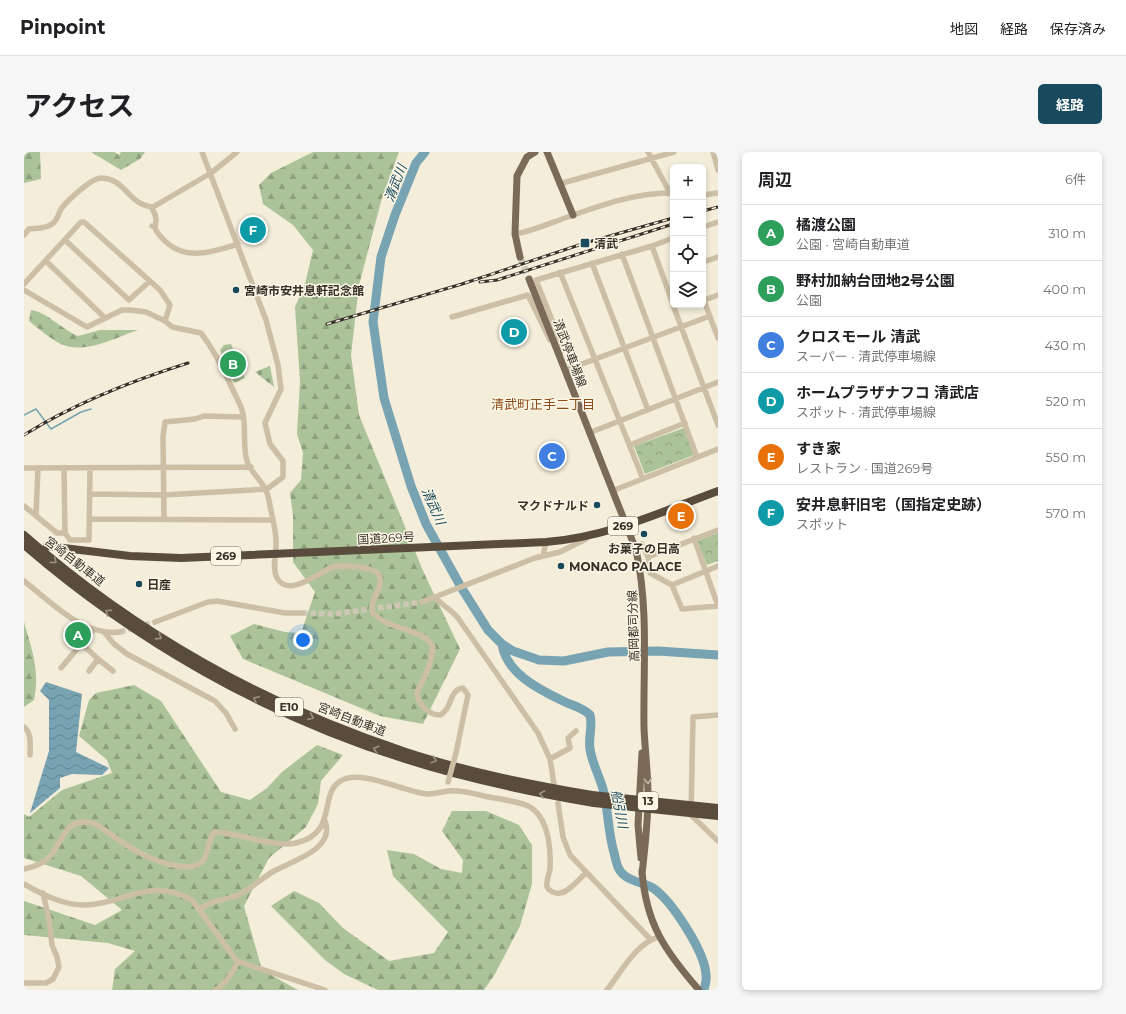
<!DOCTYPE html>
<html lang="ja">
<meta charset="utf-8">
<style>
:root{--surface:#fff;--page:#f6f6f6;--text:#202124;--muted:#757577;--line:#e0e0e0;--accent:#19495c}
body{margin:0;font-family:Montserrat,"Noto Sans JP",sans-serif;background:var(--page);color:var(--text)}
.controls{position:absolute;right:12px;top:12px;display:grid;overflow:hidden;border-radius:6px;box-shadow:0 2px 6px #0003}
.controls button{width:36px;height:36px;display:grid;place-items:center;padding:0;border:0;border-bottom:1px solid var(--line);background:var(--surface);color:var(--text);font:20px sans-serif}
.you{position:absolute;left:279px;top:488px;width:14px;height:14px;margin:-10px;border:3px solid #fff;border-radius:50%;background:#1a73e8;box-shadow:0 0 0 6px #1a73e833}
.badge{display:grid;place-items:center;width:26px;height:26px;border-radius:50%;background:var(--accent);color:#fff;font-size:13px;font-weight:700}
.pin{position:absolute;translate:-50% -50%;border:2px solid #fff;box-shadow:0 1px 4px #0006}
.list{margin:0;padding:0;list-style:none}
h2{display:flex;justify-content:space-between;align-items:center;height:52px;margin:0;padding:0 16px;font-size:17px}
h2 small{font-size:13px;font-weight:400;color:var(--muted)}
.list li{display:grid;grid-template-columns:26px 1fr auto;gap:12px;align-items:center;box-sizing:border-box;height:56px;padding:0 16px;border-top:1px solid var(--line)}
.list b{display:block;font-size:15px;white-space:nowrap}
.list p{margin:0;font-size:13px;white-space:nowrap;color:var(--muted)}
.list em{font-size:13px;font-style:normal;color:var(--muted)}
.icon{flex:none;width:22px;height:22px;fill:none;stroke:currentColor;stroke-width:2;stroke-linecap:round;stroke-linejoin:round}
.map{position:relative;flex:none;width:694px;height:838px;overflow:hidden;border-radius:6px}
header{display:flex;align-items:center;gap:24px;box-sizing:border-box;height:56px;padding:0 20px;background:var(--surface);border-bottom:1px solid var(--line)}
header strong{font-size:19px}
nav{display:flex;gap:22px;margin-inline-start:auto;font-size:14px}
.intro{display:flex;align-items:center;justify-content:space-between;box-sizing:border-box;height:96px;padding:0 24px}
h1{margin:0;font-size:28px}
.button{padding:10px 18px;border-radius:6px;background:var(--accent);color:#fff;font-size:14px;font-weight:700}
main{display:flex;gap:24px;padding:0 24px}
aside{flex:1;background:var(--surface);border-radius:6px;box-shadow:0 2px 6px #0003}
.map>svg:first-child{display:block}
.forest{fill:url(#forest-firs)}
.cemetery{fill:url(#cemetery-stones)}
.park{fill:url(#park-crowns)}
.water{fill:url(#water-waves)}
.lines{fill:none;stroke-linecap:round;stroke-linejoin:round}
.stream{stroke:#77a3b2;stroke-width:1.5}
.river{stroke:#77a3b2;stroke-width:9}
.minor-tunnel{stroke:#cdc7b6;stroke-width:5.5;stroke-dasharray:5.5 3;stroke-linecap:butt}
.major-tunnel{stroke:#cdc7b6;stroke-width:7;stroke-dasharray:7 3.5;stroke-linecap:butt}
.minor{stroke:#ccbfa5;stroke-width:5.5}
.major{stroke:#7a6a57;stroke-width:7}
.highway{stroke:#594c3d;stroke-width:8}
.rail-casing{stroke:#373027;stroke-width:3}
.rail{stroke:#fbf6e6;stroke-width:1.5;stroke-dasharray:4.5;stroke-linecap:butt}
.minor-bridge{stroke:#ccbfa5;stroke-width:5.5}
.highway-bridge{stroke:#594c3d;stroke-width:8}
.oneway{stroke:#9a9081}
.oneway2{stroke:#c1b7a6}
.poi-dot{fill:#19495c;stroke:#fbf6e6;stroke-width:1.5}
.labels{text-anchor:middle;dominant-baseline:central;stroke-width:3;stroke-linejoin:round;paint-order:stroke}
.shield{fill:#fbf6e6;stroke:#726b60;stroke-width:1}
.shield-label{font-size:11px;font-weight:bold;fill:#373027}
.poi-label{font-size:12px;font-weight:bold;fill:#373027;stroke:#fbf6e6;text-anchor:start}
.street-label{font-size:12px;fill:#373027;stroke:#fbf6e6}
.water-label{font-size:13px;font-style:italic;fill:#19495c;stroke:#fbf6e6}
.neighbourhood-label{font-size:13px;fill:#8c4d1a;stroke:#fbf6e6}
</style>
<header>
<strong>Pinpoint</strong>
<nav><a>地図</a><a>経路</a><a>保存済み</a></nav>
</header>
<div class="intro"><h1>アクセス</h1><a class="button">経路</a></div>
<main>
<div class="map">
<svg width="694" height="838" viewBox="0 0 694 838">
<defs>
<pattern id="forest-firs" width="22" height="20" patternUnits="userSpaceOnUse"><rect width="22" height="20" fill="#acc399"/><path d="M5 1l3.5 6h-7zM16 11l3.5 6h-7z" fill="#8d9f7d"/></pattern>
<pattern id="cemetery-stones" width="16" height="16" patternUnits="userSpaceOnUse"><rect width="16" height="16" fill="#acc399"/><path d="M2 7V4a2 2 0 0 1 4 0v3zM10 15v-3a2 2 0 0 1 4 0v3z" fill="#8d9f7d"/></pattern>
<pattern id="park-crowns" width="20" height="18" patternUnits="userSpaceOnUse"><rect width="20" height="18" fill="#acc399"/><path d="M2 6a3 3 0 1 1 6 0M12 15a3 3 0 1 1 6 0" fill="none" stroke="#8d9f7d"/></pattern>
<pattern id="water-waves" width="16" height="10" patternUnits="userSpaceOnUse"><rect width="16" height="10" fill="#77a3b2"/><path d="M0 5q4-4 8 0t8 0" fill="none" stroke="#628591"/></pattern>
</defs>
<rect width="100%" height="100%" fill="#f3edda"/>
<path class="forest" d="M0 0H16L17 27 0 31Z
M67 0H90L95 3 97 0H121L116 7 97 18Z
M289 0H375L358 46 335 133 327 203 335 263 400 421 436 497 399 572 356 564 219 507 206 484 230 472 261 480 277 481 291 440 269 410V363L266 341 277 328 279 301 273 282 276 229 271 155 281 132 289 98 269 73 239 52 235 33 247 21Z
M7 158C21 159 39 178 54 184L76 178H114C90 186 57 205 33 190 23 184 14 176 5 169Z
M0 470C8 498 16 519 10 548L0 555Z
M110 533 137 549 197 640 226 648 243 636 258 620 293 593 319 603 297 629 294 652 282 675 245 706 220 754 238 818 274 838H88L91 817 111 799 84 791 0 783V749L71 773 98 758 57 724 0 706V662L5 665 38 638 88 621 83 608 55 584 65 548 72 541Z
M428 659H462L495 673 508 693V732L496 774 471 822 460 838H354L320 822 301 808 247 754 270 739 295 751 319 776 365 809 410 801 424 780 369 724 363 698 390 702 417 717 438 721 439 708 418 679Z"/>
<path class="cemetery" d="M246 214 250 235 231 220Z"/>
<path class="park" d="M207 192 221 226 210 231 196 198 200 193Z
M660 276 670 303 621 322 610 294Z
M694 381V409L683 413 673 389Z"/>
<path class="water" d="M22 530 58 542 52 600 85 616 78 623 48 622 36 626V636L6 661 25 599V548L16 539Z"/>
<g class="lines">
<path class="stream" d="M0 263 12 257 27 277 57 260 67 257"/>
<path class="river" d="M401 0 392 11 371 63 357 105 349 170 360 246 387 334 402 372 437 435 464 478 478 492 489 499 515 508 540 509 584 500 634 499 694 503
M478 492C482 521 514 537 539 549 549 554 558 555 566 563 569 574 564 586 566 597 568 611 575 623 579 637 584 657 584 677 589 697 591 703 592 712 595 717 601 729 619 730 629 736 648 749 681 800 682 823 683 828 681 833 680 838"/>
<path class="minor-tunnel" d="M278 461 310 462 398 450
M96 480 131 470"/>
<path class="major-tunnel" d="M496 105 505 127"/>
<path class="minor" d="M624 0 646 41
M689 0 694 18
M535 32 650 0
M679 43 694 41
M127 55C132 63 133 66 131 75L128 74
M131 75C131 79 135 83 139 87 160 110 188 100 214 92
M679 75 694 70
M491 82C509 79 526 71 544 65 577 53 614 40 649 41
M0 83 5 77C13 76 21 77 28 72 34 68 34 62 37 57 43 49 68 25 78 26 102 27 104 53 129 55L187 21 213 0
M41 88 105 148 126 129
M628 94 649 152
M598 102 673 305
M22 109 81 166
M679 110 694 105
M568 111 624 258
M536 120 619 327
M0 132 57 70H60L136 138 146 153 141 169
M0 138 63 175 98 158H106L122 160 141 169 148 175 177 181C190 198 199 216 208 236 211 243 216 251 218 258 223 274 218 292 223 309 228 324 242 330 245 348 247 362 253 379 252 393 252 403 248 416 253 426 265 447 296 419 309 415 319 413 350 414 355 423 361 435 344 448 349 461 364 478 402 477 409 495L405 515 393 541C394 552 404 563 416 563 429 557 424 538 439 536L444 543 432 601
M679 146 694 186
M680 148 694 143
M649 153 694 273
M428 165 504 143 526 188
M536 203 538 193 512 128 628 94 649 86
M542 218 686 164
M565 281 694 230
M606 293 661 271
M0 316 227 315
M40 316 41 381
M588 339 694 297
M66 342 140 343 243 337 259 325V309L246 292 241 271 257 237 254 213 242 168 178 0
M0 354 33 381H41L46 388H65L66 316
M12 364 14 316
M66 367 248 368
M140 367 139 285 141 270 171 267 180 264 219 265
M670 386 694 454
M612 398 618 392 624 405 694 378
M519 404 522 390
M624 405 626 421 648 433 658 457 694 454
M0 429C27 450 59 485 96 480
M648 433 694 414
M412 446C419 454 426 457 434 466L514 581 526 607 530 632
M398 450 511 406 536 400 562 387
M131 470 184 450 193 449 261 461H278
M80 480 90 492 103 502 191 549 202 561 211 577
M57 491 74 507 65 519
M74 507 89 519
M37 516 69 478
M694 563 669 565 667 663 694 689
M0 575C8 581 6 594 6 603
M526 607 546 596 544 586 552 579
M534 651 539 685 546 703 626 787
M0 717C10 715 20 712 27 703 41 685 42 663 72 672 98 690 122 709 154 714 161 715 169 716 175 712 187 705 181 688 191 680 215 681 251 696 272 691 314 681 295 644 315 630 335 615 379 640 403 642 410 642 417 640 424 639 436 638 448 641 460 644 472 647 500 649 509 657 525 670 527 698 526 717 525 722 522 729 523 735 525 739 531 742 536 741 545 740 555 727 562 721
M0 732C19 743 41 754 63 753 102 751 126 725 168 748L213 809 301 838
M175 758C187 747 200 749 214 743 227 737 238 726 250 719 268 709 312 697 301 669
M0 831H22L29 827 35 815 33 805 28 793 25 767 19 741
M191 838C202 833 208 820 214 810
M583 838C597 820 612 791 635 785"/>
<path class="major" d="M523 0 549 63
M496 105 491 82 493 24 503 5 511 0
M505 127 612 398C625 457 619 516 620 576 621 599 624 621 624 643 624 670 621 696 618 722
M617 706 614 673 618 601
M618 719C622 772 641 799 675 838"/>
<path class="highway" d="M0 383C111 481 242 554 382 600 443 620 505 632 568 643
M0 393C111 489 241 563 381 607 443 627 506 640 570 651
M23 394 106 404 157 406 522 390C584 385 637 360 694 339"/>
<defs>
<path id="rail" d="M679 59 694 55
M456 130 473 128 649 72
M303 172 438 132 561 91 649 66
M0 283C51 251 107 229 164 211"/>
</defs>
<use href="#rail" class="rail-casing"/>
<use href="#rail" class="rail"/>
<path class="minor-bridge" d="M424 630 432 601"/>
<path class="highway-bridge" d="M568 643 694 656
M570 651 694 664"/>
</g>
<defs><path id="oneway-chevron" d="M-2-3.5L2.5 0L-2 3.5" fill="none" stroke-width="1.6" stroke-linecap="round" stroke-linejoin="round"/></defs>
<g class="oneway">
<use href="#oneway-chevron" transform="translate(30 409) rotate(39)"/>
<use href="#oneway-chevron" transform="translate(84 460) rotate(-144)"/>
<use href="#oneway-chevron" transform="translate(135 485) rotate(33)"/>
<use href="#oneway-chevron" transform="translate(232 547) rotate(-153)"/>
<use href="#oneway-chevron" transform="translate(287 565) rotate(23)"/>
<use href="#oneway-chevron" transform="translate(352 597) rotate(-161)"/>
<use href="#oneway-chevron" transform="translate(410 608) rotate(16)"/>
<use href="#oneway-chevron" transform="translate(518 642) rotate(-169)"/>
</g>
<use class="oneway2" href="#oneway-chevron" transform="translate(624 629) rotate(87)"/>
<g class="poi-dot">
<rect x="556" y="86" width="10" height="10" rx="2"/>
<circle cx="212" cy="138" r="4"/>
<circle cx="573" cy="353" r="4"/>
<circle cx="620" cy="382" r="4"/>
<circle cx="537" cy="414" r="4"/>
<circle cx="115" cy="432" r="4"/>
</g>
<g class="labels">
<g class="shield">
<rect x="584" y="365" width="30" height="18" rx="3"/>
<rect x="187" y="395" width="30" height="18" rx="3"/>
<rect x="251" y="546" width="28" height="18" rx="3"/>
<rect x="614" y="640" width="20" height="18" rx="3"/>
</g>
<g class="shield-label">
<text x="599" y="374">269</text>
<text x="202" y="404">269</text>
<text x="265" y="555">E10</text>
<text x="624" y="649">13</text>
</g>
<g class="poi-label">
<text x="570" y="91">清武</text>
<text x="220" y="138">宮崎市安井息軒記念館</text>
<text x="565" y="353" text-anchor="end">マクドナルド</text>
<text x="620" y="396" text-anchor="middle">お菓子の日高</text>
<text x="545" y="414">MONACO PALACE</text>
<text x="123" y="432">日産</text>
</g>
<g class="street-label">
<text transform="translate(546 201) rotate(69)">清武停車場線</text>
<text transform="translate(362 386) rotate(-3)">国道269号</text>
<text transform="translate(51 409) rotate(38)">宮崎自動車道</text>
<text transform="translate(609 474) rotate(-92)">高岡都司分線</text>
<text transform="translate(328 567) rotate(21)">宮崎自動車道</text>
</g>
<g class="water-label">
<text transform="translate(371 31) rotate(-69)">清武川</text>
<text transform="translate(410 354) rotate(66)">清武川</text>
<text transform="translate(596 657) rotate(79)">船引川</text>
</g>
<g class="neighbourhood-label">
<text x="519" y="252">清武町正手二丁目</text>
</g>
</g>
</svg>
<div class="controls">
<button>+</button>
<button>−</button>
<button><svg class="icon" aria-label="locate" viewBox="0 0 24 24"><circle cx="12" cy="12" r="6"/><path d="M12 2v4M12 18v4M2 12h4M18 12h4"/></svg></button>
<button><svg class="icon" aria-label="layers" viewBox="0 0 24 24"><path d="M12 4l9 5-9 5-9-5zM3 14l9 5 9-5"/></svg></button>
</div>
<div class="you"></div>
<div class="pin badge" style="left:54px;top:483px;background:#2e9e5b">A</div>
<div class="pin badge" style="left:209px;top:212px;background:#2e9e5b">B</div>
<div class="pin badge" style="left:528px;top:304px;background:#3f7fe0">C</div>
<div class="pin badge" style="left:490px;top:180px;background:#0f9aa8">D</div>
<div class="pin badge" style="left:657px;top:364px;background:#e8710a">E</div>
<div class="pin badge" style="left:229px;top:78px;background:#0f9aa8">F</div>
</div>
<aside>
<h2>周辺<small>6件</small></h2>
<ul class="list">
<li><span class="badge" style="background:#2e9e5b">A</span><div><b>橘渡公園</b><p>公園 · 宮崎自動車道</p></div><em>310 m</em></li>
<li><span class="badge" style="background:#2e9e5b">B</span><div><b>野村加納台団地2号公園</b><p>公園</p></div><em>400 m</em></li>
<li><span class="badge" style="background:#3f7fe0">C</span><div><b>クロスモール 清武</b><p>スーパー · 清武停車場線</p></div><em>430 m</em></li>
<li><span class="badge" style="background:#0f9aa8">D</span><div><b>ホームプラザナフコ 清武店</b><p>スポット · 清武停車場線</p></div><em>520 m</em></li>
<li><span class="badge" style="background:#e8710a">E</span><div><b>すき家</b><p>レストラン · 国道269号</p></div><em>550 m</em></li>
<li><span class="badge" style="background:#0f9aa8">F</span><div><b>安井息軒旧宅（国指定史跡）</b><p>スポット</p></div><em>570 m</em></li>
</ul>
</aside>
</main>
